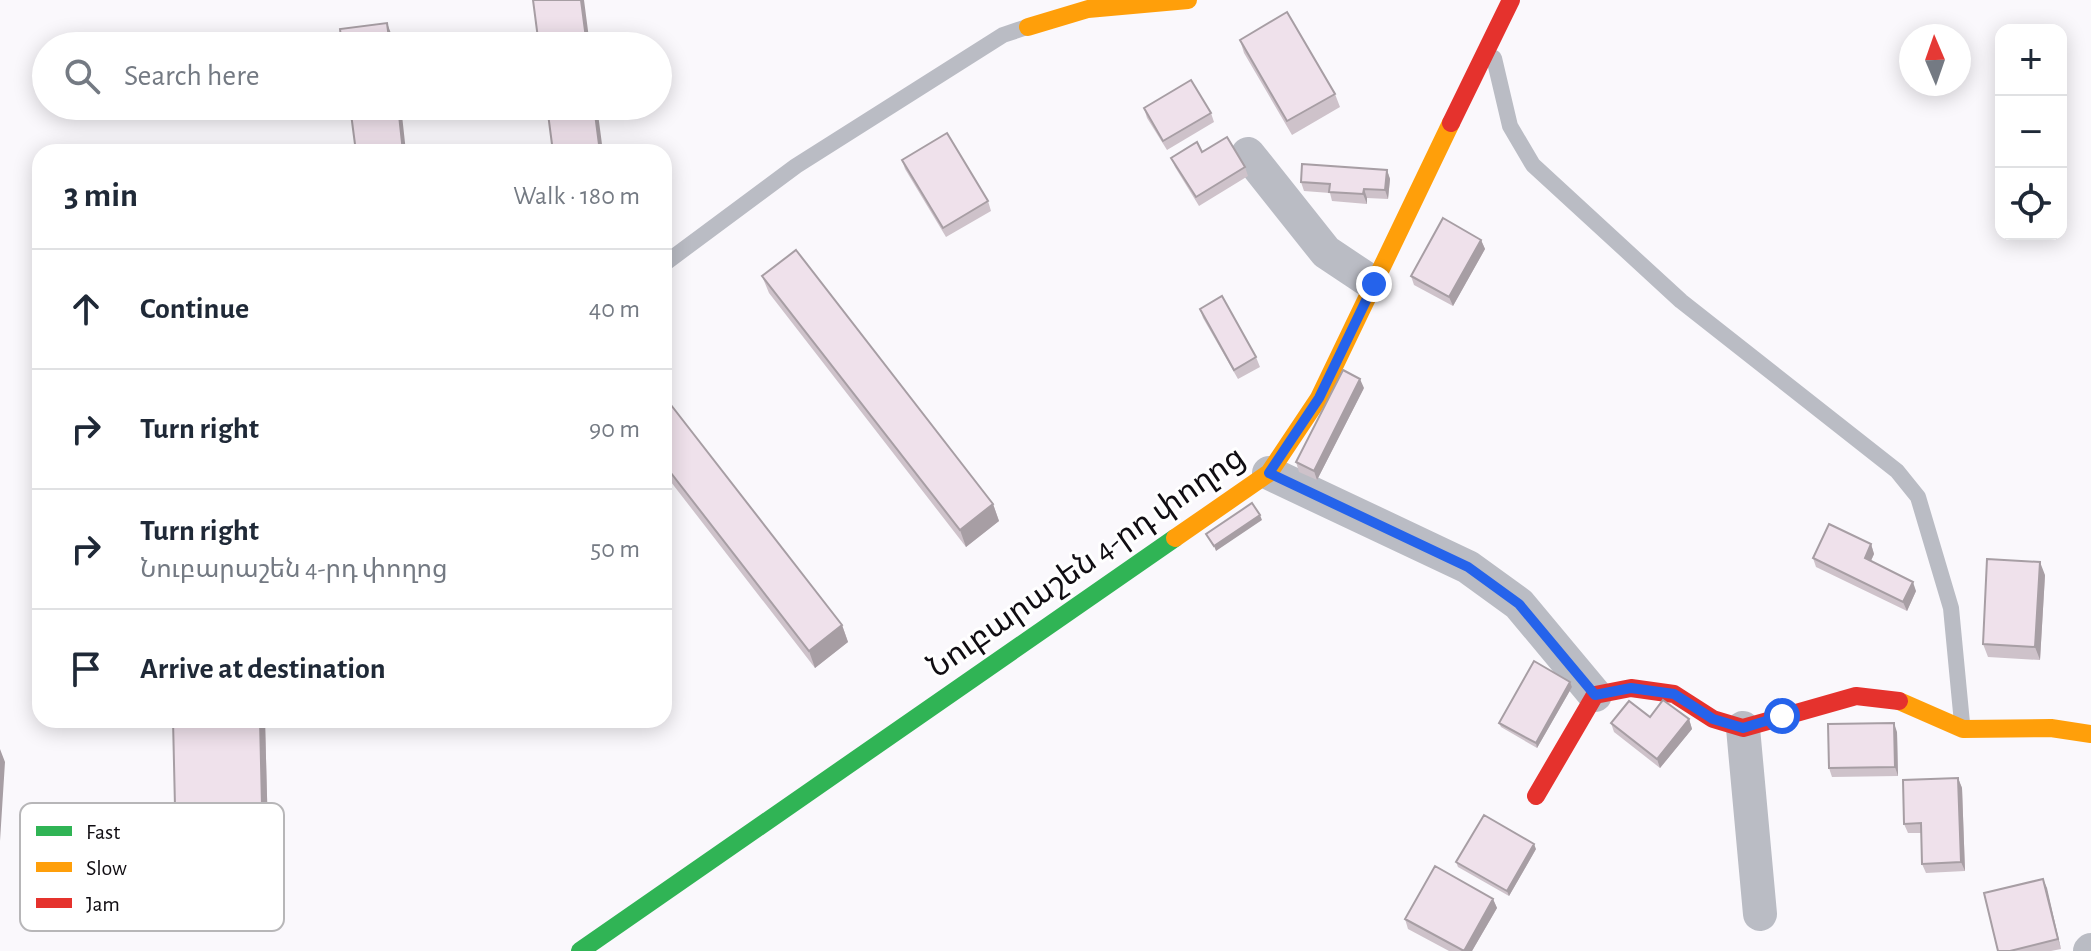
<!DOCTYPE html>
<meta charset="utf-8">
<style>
:root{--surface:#fff;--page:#f6f6f7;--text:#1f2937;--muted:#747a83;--line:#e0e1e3}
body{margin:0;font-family:"Alegreya Sans","Noto Sans Armenian",sans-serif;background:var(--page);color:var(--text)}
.controls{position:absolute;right:24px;top:24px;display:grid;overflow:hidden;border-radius:16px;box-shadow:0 4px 20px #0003}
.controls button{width:72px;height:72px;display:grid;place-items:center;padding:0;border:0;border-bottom:2px solid var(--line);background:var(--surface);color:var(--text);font:40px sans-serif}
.compass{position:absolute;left:1899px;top:24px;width:72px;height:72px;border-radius:50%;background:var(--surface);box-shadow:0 4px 20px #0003;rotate:358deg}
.stop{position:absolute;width:24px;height:24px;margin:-18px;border:6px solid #2563eb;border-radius:50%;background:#fff}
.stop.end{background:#2563eb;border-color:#fff;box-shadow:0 2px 8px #0008}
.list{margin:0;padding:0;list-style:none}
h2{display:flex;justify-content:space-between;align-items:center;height:104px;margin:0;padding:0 32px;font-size:34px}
h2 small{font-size:26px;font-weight:400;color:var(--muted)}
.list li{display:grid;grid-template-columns:52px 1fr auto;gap:24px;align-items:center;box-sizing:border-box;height:120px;padding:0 32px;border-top:2px solid var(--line)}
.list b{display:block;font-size:30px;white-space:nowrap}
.list p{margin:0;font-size:26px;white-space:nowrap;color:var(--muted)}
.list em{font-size:26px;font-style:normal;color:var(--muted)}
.icon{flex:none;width:44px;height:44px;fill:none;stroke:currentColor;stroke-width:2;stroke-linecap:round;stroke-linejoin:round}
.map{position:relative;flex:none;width:2091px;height:951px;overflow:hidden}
.search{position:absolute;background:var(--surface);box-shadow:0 4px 20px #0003;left:32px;top:32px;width:640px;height:88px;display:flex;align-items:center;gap:20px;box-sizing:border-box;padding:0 28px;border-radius:44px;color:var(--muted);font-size:30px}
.panel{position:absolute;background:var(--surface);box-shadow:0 4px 20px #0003;left:32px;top:144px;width:640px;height:584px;border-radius:24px}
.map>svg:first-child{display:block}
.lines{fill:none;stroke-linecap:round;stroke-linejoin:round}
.lane{stroke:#babcc4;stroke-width:16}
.street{stroke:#babcc4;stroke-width:34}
.fast{stroke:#30b455;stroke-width:18}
.slow{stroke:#ff9f0a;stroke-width:18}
.jam{stroke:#e5322d;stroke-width:18}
.wall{fill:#cec2ca}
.shaded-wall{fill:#a79ea4}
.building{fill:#efe1eb;stroke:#a79ea4;stroke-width:2}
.route{stroke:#2563eb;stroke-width:10}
.labels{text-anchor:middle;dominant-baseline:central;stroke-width:6;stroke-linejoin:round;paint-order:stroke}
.street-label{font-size:32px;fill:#100d12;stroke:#fff}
.key{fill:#fff;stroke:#b7b6b8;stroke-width:2}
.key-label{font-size:22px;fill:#100d12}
</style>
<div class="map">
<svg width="2091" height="951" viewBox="0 0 2091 951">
<rect width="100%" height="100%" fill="#faf8fc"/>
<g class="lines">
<path class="lane" d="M1494 58 1510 126 1533 165 1681 301 1897 471 1918 497 1951 608 1962 723
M664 264 796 166 1003 35 1027 27"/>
<path class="street" d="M1248 154 1326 252 1374 284
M1269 473 1468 567 1519 604 1595 695
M1743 728 1760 914
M2090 951 2091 950"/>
<path class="fast" d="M580 951 1175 538"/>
<path class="slow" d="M1028 27 1088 9 1188 0
M1175 538 1269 473 1319 398 1451 123
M1899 701 1963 729 2051 728 2091 734"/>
<path class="jam" d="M1451 123 1511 0
M1536 796 1595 695 1631 688 1674 694 1713 719 1743 728 1856 696 1899 701"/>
</g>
<path class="wall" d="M1240 40 1335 94 1340 107 1292 135 1244 53Z
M1144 108 1211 113 1214 122 1167 150 1147 118Z
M1202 152 1245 167 1248 176 1199 206 1175 167 1171 158Z
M902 160 988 201 991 211 946 237 905 169Z
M1387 170 1390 179 1388 199 1367 198V204L1332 201 1330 193 1304 191 1301 182Z
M1481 240 1485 249 1453 306 1414 285 1411 276Z
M762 276 993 504 999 521 966 547 769 293Z
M1200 309 1256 357 1260 367 1238 379 1203 318Z
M1364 388 1317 480 1299 472 1296 462Z
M664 396 842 625 848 642 815 668 664 473Z
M1871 544 1874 554 1871 561 1916 591 1907 611 1816 567 1813 558Z
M2045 575 2040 660 1988 657 1983 644Z
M1570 682 1572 687 1537 748 1501 727 1499 723Z
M1650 717 1689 719 1692 729 1660 768 1614 732 1611 723Z
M173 720H265L270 909 183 911 177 894Z
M1897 732 1898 776 1832 777 1829 768Z
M1958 778 1962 788 1965 871 1926 873 1922 864 1921 833H1908L1904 824Z
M1536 849 1509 896 1458 867 1456 862Z
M2043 879 2061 949 2051 951H1998Z
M1493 899 1497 908 1472 951H1449L1408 929 1405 919Z"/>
<path class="shaded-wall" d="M581 0H584L590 46H587Z
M387 23 392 36 393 46H390Z
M398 106H401L406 152H403Z
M594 106H597L603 152H600Z
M1387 170 1390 179 1388 199 1385 190Z
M1364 189 1367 198V204L1363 194Z
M1481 240 1485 249 1453 306 1449 297Z
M1360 379 1364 388 1317 480 1314 471Z
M993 504 999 521 966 547 960 530Z
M1260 515 1262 520 1216 551 1214 546Z
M1871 544 1874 554 1868 567 1865 558Z
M2040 562 2045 575 2040 660 2035 647Z
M1913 582 1916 591 1907 611 1903 602Z
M842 625 848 642 815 668 809 651Z
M1570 682 1572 687 1537 748 1536 743Z
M1689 719 1692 729 1660 768 1657 759Z
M260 720H265L270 909 264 892Z
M1894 723 1897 732 1898 776 1895 767Z
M0 749 5 762 0 841Z
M1958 778 1962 788 1965 871 1961 862Z
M1534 844 1536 849 1509 896 1507 891Z
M2043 879 2047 888 2061 949 2058 939Z
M1493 899 1497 908 1472 951H1464Z"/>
<path class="building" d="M533 0H581L587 46H539Z
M1287 12 1335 94 1287 121 1240 40Z
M387 23 390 46H342L340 29Z
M1191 80 1211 113 1163 141 1144 108Z
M350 106H398L403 152H356Z
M547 106H594L600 152H553Z
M947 133 988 201 943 228 902 160Z
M1227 137 1245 167 1196 197 1171 158 1197 142 1202 152Z
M1302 164 1387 170 1385 190 1364 189 1363 194 1329 192 1330 184 1301 182Z
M1443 218 1481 240 1449 297 1411 276Z
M796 250 993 504 960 530 762 276Z
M1222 296 1256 357 1234 370 1200 309Z
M1343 370 1360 379 1314 471 1296 462Z
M664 396 842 625 809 651 664 464Z
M1252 503 1260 515 1214 546 1206 534Z
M1829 524 1871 544 1865 558 1913 582 1903 602 1813 558Z
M1987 559 2040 562 2035 647 1983 644Z
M1534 661 1570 682 1536 743 1499 723Z
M1663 700 1689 719 1657 759 1611 723 1629 701 1650 717Z
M173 720H260L264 892 177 894Z
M1894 723 1895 767 1829 768 1828 724Z
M1958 778 1961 862 1922 864 1921 823 1904 824 1903 780Z
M1484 815 1534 844 1507 891 1456 862Z
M1435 866 1493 899 1464 951 1405 919Z
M2043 879 2058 939 2010 951H1998L1984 893Z"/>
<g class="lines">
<path class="route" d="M1374 284 1319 398 1269 473 1468 567 1519 604 1595 695 1631 688 1674 694 1713 719 1743 728 1782 716"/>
</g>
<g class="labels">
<g class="street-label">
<text transform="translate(1086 562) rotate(-35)">Նուբարաշեն 4-րդ փողոց</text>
</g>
</g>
<rect x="20" y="803" width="264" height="128" rx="12" class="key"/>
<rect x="36" y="826" width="36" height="10" fill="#30b455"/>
<rect x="36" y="862" width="36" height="10" fill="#ff9f0a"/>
<rect x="36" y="898" width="36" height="10" fill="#e5322d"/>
<g class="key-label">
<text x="86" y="839">Fast</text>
<text x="86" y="875">Slow</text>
<text x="86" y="911">Jam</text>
</g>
</svg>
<div class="controls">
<button>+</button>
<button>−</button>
<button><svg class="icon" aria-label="locate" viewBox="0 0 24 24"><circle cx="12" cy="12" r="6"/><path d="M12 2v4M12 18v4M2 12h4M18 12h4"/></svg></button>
</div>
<svg class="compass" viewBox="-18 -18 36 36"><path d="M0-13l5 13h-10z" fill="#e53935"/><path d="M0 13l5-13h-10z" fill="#747a83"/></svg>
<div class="stop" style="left:1782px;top:716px"></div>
<div class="stop end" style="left:1374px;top:284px"></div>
<div class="search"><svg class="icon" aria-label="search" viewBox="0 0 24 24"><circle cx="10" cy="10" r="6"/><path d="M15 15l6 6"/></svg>Search here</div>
<section class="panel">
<h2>3 min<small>Walk · 180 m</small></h2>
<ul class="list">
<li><svg class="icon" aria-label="ahead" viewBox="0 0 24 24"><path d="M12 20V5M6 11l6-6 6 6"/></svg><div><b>Continue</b></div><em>40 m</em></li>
<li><svg class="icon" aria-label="right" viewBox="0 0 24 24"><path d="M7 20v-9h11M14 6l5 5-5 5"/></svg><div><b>Turn right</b></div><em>90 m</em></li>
<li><svg class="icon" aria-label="right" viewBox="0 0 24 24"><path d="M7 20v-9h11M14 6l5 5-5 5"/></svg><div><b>Turn right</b><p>Նուբարաշեն 4-րդ փողոց</p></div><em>50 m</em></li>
<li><svg class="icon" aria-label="arrive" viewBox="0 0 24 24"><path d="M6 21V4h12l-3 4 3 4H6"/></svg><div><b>Arrive at destination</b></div></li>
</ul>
</section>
</div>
